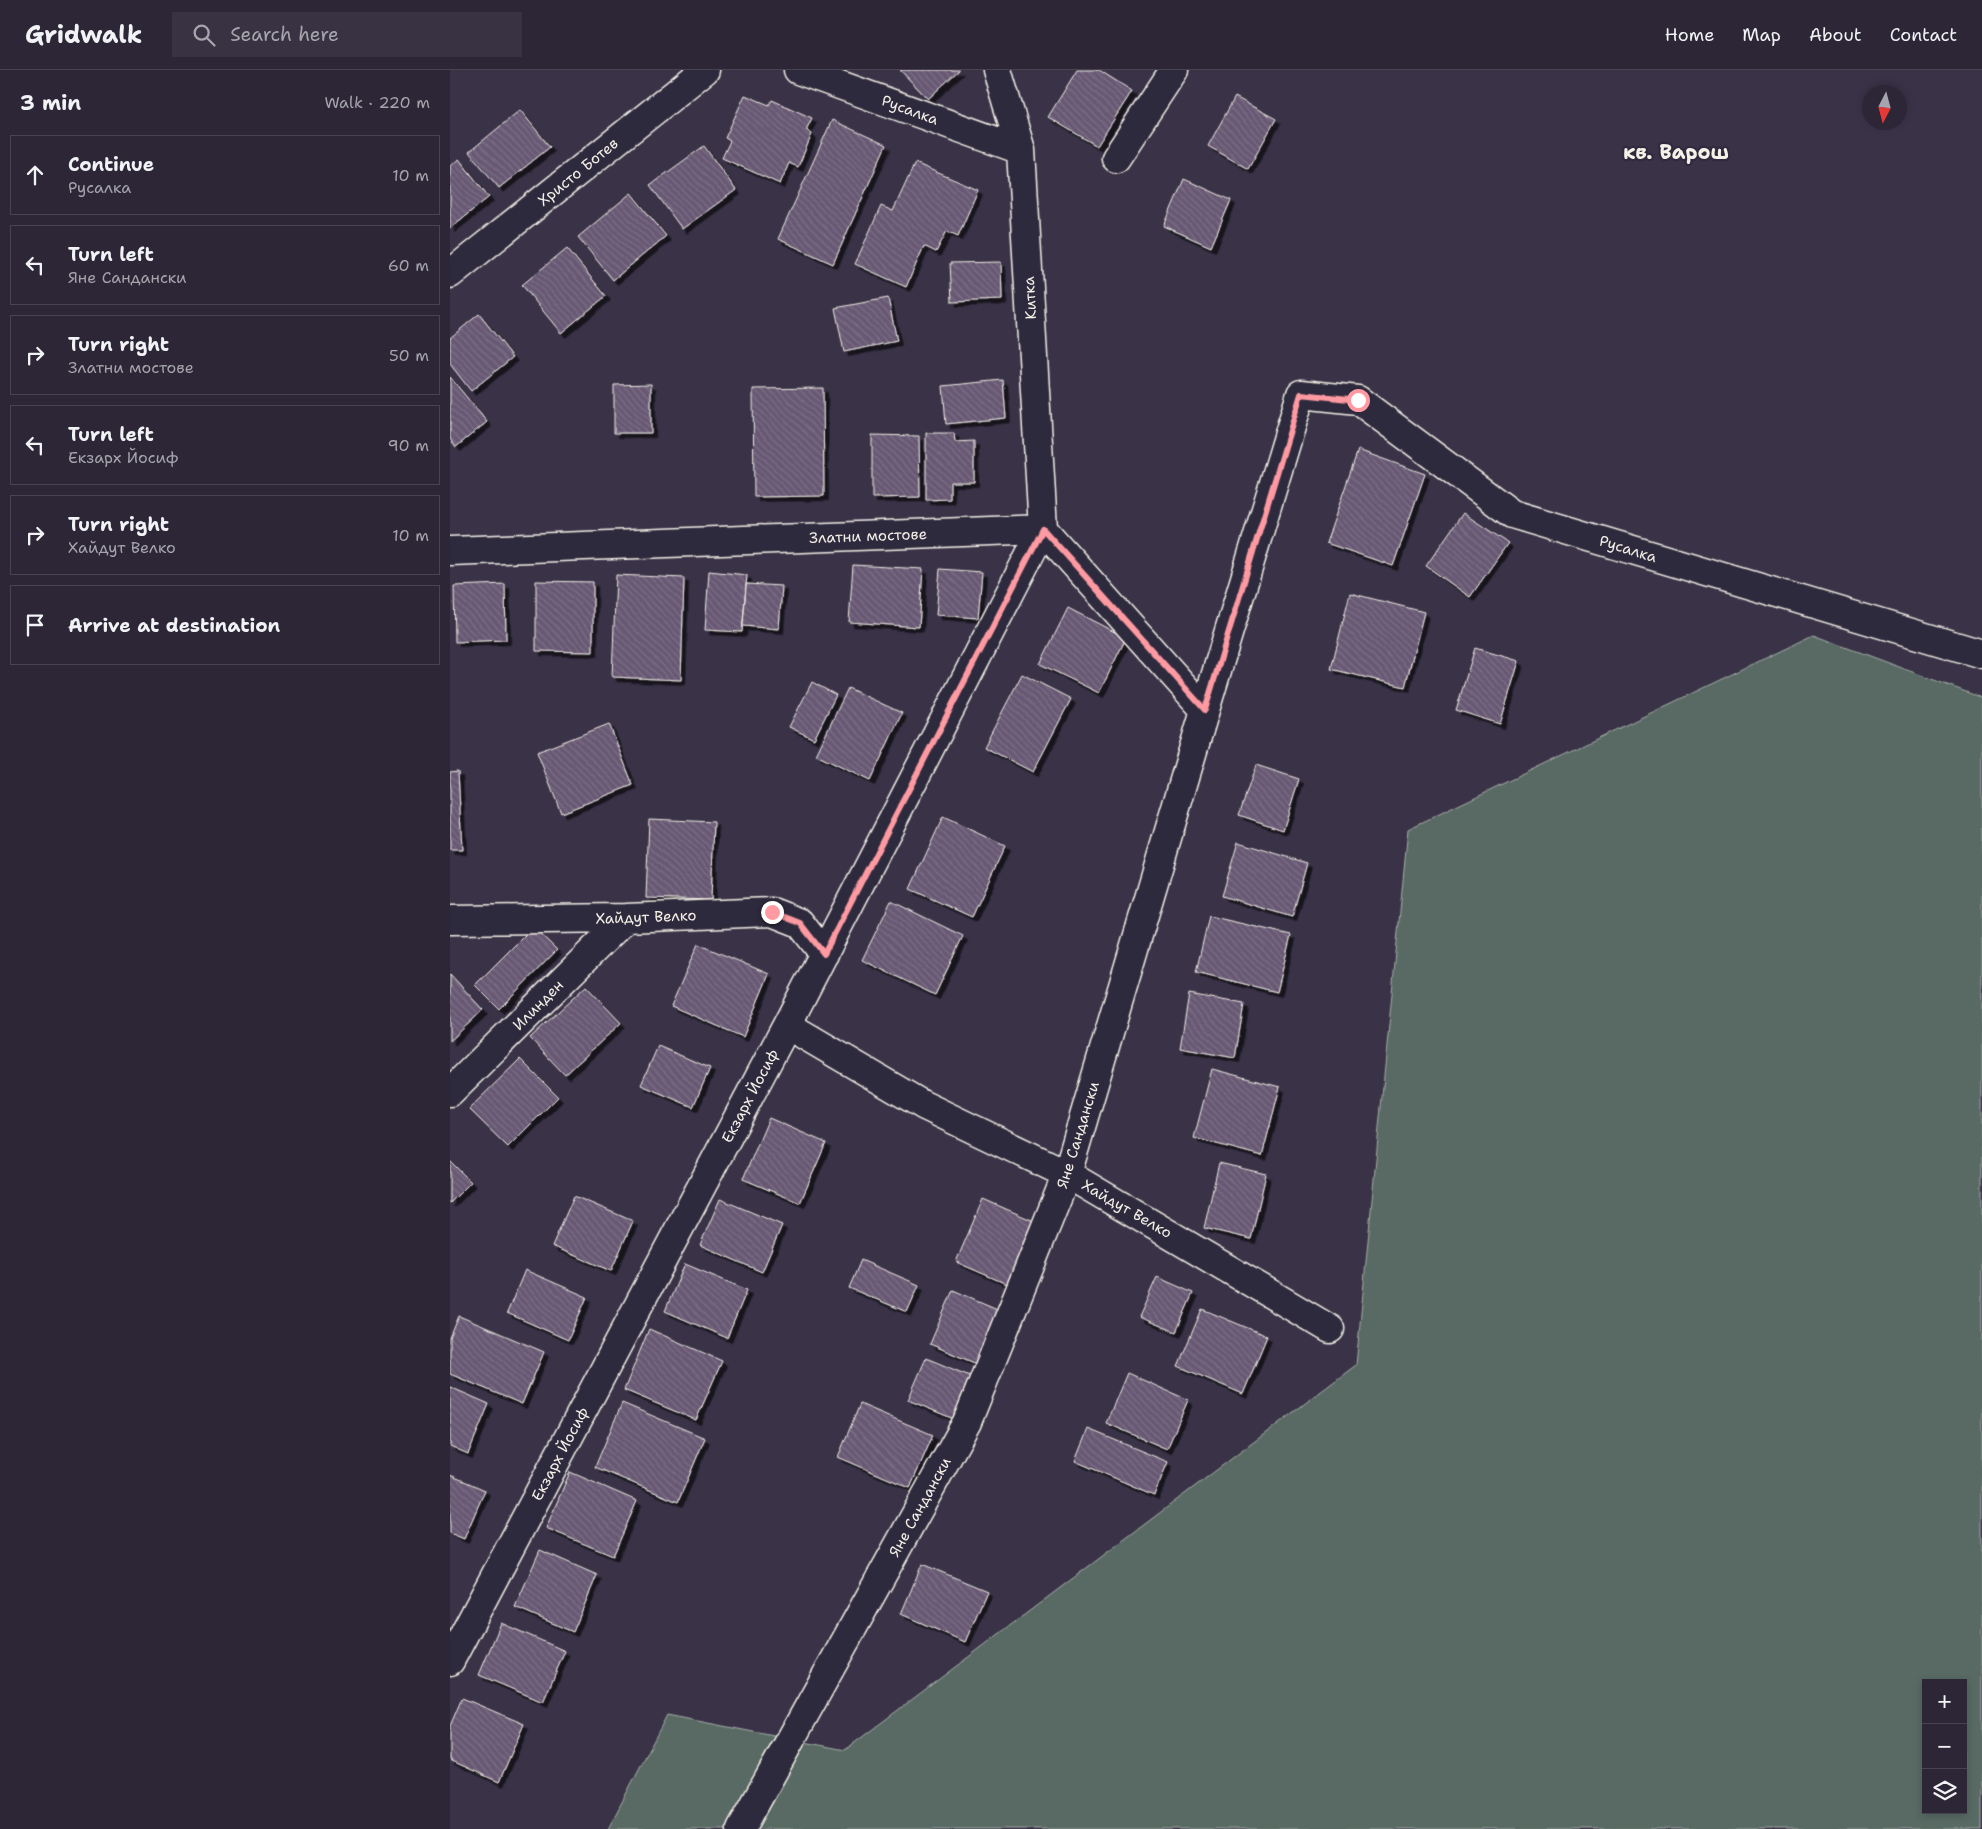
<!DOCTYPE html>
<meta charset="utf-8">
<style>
:root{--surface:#2c2636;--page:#383242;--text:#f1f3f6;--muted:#a6a5ad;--line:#484351}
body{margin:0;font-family:"Shantell Sans",sans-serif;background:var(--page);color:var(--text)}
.controls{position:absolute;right:15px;bottom:15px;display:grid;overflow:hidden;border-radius:0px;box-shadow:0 2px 8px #0003}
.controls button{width:45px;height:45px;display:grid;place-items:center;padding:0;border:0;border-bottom:1px solid var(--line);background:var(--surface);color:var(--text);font:25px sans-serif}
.compass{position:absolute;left:1412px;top:15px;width:45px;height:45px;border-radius:50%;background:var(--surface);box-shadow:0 2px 8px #0003;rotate:186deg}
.stop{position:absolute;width:15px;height:15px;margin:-11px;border:4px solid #ff9aa2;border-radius:50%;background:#fff}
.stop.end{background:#ff9aa2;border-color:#fff;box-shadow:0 1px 5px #0008}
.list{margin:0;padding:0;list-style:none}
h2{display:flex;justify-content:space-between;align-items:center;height:65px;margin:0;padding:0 20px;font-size:21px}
h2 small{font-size:16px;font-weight:400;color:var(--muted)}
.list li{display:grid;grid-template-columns:32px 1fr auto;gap:15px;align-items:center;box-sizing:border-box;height:80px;margin:0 10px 10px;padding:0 10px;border:1px solid var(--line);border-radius:0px}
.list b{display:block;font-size:19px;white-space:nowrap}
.list p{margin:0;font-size:16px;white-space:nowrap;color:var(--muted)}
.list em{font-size:16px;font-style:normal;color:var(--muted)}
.icon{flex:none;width:28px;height:28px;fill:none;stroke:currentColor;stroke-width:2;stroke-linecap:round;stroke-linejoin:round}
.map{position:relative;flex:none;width:1532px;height:1759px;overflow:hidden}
header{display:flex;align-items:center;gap:30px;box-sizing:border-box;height:70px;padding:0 25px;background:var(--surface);border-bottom:1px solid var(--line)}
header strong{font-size:24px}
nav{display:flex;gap:28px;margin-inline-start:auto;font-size:18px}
.search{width:350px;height:45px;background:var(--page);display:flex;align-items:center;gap:12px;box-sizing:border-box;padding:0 18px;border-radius:0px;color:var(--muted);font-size:19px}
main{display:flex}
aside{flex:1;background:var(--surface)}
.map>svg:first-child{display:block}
.green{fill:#586b64;stroke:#a6aea6;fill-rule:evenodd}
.building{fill:url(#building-back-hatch);stroke:#f4f1e8;filter:url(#shadow)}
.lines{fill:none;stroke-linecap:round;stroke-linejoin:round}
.minor-casing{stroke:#f4f1e8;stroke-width:31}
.minor{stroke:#2f2a3d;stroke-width:28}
.route{stroke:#ff9aa2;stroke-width:6}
.labels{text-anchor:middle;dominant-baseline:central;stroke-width:4.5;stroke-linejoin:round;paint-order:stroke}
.street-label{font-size:15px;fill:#f4f1e8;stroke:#2f2a3d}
.district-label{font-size:20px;font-weight:bold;fill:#f4f1e8;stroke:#2f2a3d}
</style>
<header>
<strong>Gridwalk</strong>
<div class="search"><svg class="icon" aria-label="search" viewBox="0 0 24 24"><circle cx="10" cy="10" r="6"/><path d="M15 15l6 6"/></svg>Search here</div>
<nav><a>Home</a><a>Map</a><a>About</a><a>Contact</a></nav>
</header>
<main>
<aside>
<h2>3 min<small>Walk · 220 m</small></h2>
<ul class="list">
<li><svg class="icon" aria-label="ahead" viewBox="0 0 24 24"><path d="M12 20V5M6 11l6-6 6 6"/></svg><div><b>Continue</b><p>Русалка</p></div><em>10 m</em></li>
<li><svg class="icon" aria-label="left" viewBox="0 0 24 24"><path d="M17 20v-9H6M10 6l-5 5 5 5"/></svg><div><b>Turn left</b><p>Яне Сандански</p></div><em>60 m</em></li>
<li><svg class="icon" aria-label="right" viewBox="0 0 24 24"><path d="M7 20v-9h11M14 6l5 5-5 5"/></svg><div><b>Turn right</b><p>Златни мостове</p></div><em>50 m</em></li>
<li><svg class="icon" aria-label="left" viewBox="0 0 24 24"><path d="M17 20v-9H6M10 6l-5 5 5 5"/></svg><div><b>Turn left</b><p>Екзарх Йосиф</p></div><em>90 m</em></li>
<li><svg class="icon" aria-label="right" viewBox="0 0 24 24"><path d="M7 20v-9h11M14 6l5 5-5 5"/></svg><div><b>Turn right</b><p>Хайдут Велко</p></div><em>10 m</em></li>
<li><svg class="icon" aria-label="arrive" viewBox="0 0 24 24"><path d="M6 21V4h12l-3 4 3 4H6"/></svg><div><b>Arrive at destination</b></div></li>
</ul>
</aside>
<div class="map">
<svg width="1532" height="1759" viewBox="0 0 1532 1759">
<defs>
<pattern id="building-back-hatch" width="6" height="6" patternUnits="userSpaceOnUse" patternTransform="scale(1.25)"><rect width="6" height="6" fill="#675873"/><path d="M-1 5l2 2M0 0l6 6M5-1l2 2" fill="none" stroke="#7d7087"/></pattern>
<filter id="shadow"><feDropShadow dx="4.5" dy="4.5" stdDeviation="0" flood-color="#0009"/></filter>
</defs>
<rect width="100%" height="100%" fill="#3a3348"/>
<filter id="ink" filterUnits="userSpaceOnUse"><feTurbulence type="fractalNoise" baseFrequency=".02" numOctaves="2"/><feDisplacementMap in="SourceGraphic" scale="10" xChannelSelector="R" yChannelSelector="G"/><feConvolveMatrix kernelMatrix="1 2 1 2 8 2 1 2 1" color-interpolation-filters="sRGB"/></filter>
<g filter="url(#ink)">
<path class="green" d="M1364 565 1532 628V1759H158L217 1645 395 1680 906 1295 958 759ZM1476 1613H1513V1740H1476Z"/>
<path class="building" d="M450 0H509L478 29Z
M627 0H649L682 21 647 76 598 47Z
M295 25 319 35 322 30 362 48 356 60 362 64 348 97 339 93 330 114 272 88 280 71 275 68Z
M785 27 826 49 798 99 758 76Z
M70 40 100 77 49 118 19 82Z
M382 50 436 75 383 194 328 169Z
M254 76 286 120 232 159 200 115Z
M9 89 39 127 0 158V96Z
M465 93 528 120 508 166 497 161 486 182 474 176 456 217 405 194 431 136 443 141Z
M734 109 781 130 761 177 714 156Z
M181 123 216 166 163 210 128 167Z
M117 178 156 226 111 263 72 215Z
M551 192 552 230 502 232 500 193Z
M438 228 447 271 394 282 385 238Z
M29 244 63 287 21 321 0 294V268Z
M0 307 37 352 6 377 0 369Z
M553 310 556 348 496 354 493 316Z
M201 314V363H164V315Z
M373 318 374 426 304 427 303 319Z
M476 363H504L505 372 524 371V412H500V429L476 430Z
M422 365 469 366 470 427 422 428Z
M908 380 975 404 943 496 876 473Z
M1013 443 1058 473 1020 527 976 496Z
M403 495 473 499 469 557 399 552Z
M490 499 532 502 528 548 486 545Z
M259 501 297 505 292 562 255 560Z
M166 505 234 508 231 610 162 607Z
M86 511 143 512V582L86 581Z
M55 514 56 570 5 572 4 516Z
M296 514 332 516 329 559 293 556Z
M900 523 974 542 955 617 881 599Z
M618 538 676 568 649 623 590 594Z
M1025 578 1069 591 1050 654 1006 640Z
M572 604 621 629 583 702 534 677Z
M362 612 386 625 364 669 339 657Z
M398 618 452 643 420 711 366 685Z
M159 654 183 715 111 743 87 682Z
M806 695 849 709 833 760 789 745Z
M8 701 12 780H0V702Z
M493 747 555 776 522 847 460 819Z
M199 749 264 752 261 830 196 828Z
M788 772 857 793 842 847 772 826Z
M441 831 513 866 485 925 412 890Z
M759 846 841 865 827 922 746 902Z
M83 857 107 880 49 939 25 915Z
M248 874 319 904 293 967 221 936Z
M0 904 33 940 0 971Z
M136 916 171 953 115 1005 80 968Z
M739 924 794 934 785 988 730 978Z
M208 976 260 998 243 1037 191 1015Z
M70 989 108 1027 58 1077 19 1039Z
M762 999 830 1017 812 1086 744 1068Z
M319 1048 376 1073 350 1133 293 1109Z
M0 1091 21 1112 0 1133Z
M769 1093 816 1104 801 1169 754 1158Z
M124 1126 183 1151 161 1201 102 1176Z
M270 1129 332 1155 312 1202 250 1175Z
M533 1129 586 1152 559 1215 506 1192Z
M411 1190 469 1215 457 1242 399 1218Z
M235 1194 297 1220 277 1268 215 1241Z
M75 1200 137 1227 118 1270 57 1243Z
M707 1207 743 1223 726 1262 689 1247Z
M503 1220 552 1241 529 1295 480 1274Z
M752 1239 817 1266 793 1324 728 1296Z
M9 1246 94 1282 72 1334 0 1304V1268Z
M199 1259 272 1291 246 1350 174 1320Z
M476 1288 522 1307 504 1349 458 1330Z
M677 1303 738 1330 717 1379 656 1353Z
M0 1317 39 1334 18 1384 0 1376Z
M172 1333 255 1368 228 1432 145 1397Z
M410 1334 483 1365 460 1418 388 1387Z
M638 1359 718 1392 704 1425 625 1391Z
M120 1402 187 1431 163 1486 96 1458Z
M0 1405 35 1420 14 1469 0 1463Z
M90 1480 147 1505 123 1562 65 1537Z
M472 1494 537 1521 515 1572 451 1544Z
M51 1553 115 1581 93 1632 29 1605Z
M12 1628 74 1654 49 1712 0 1690V1656Z"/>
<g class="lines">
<defs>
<path id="minor" d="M348 0 571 80
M666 88 724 0
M0 204 255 0
M0 481 593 459 755 640
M0 850 176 848 322 842 350 853 374 884
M337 955 473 1035 617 1104 880 1259
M0 1022 176 848
M0 1591 337 955 593 459 571 80 547 0
M291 1759 517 1352 617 1104 755 640 851 324 908 330 1062 444 1532 584"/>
</defs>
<use href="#minor" class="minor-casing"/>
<use href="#minor" class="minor"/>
</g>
</g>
<g class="lines" filter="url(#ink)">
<path class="route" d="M322 842 350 853 374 884 593 459 755 640 851 324 908 330"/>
</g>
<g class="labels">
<g class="street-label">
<text transform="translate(460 40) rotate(20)">Русалка</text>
<text transform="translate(128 102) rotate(-39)">Христо Ботев</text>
<text transform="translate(580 228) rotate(-93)">Китка</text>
<text transform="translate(418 466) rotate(-2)">Златни мостове</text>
<text transform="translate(1178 479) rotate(17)">Русалка</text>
<text transform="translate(196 847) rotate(-2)">Хайдут Велко</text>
<text transform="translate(88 935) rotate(-45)">Илинден</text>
<text transform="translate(300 1026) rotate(-62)">Екзарх Йосиф</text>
<text transform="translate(628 1065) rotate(-73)">Яне Сандански</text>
<text transform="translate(677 1139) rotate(30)">Хайдут Велко</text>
<text transform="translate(110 1384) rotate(-62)">Екзарх Йосиф</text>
<text transform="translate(470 1437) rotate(-61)">Яне Сандански</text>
</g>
<g class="district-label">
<text x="1226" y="82">кв. Варош</text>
</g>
</g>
</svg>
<div class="controls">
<button>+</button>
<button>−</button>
<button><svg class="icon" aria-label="layers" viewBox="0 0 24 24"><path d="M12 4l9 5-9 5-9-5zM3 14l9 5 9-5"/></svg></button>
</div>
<svg class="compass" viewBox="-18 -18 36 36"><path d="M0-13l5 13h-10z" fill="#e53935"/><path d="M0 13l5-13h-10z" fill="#a6a5ad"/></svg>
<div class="stop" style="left:908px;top:330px"></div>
<div class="stop end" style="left:322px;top:842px"></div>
</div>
</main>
